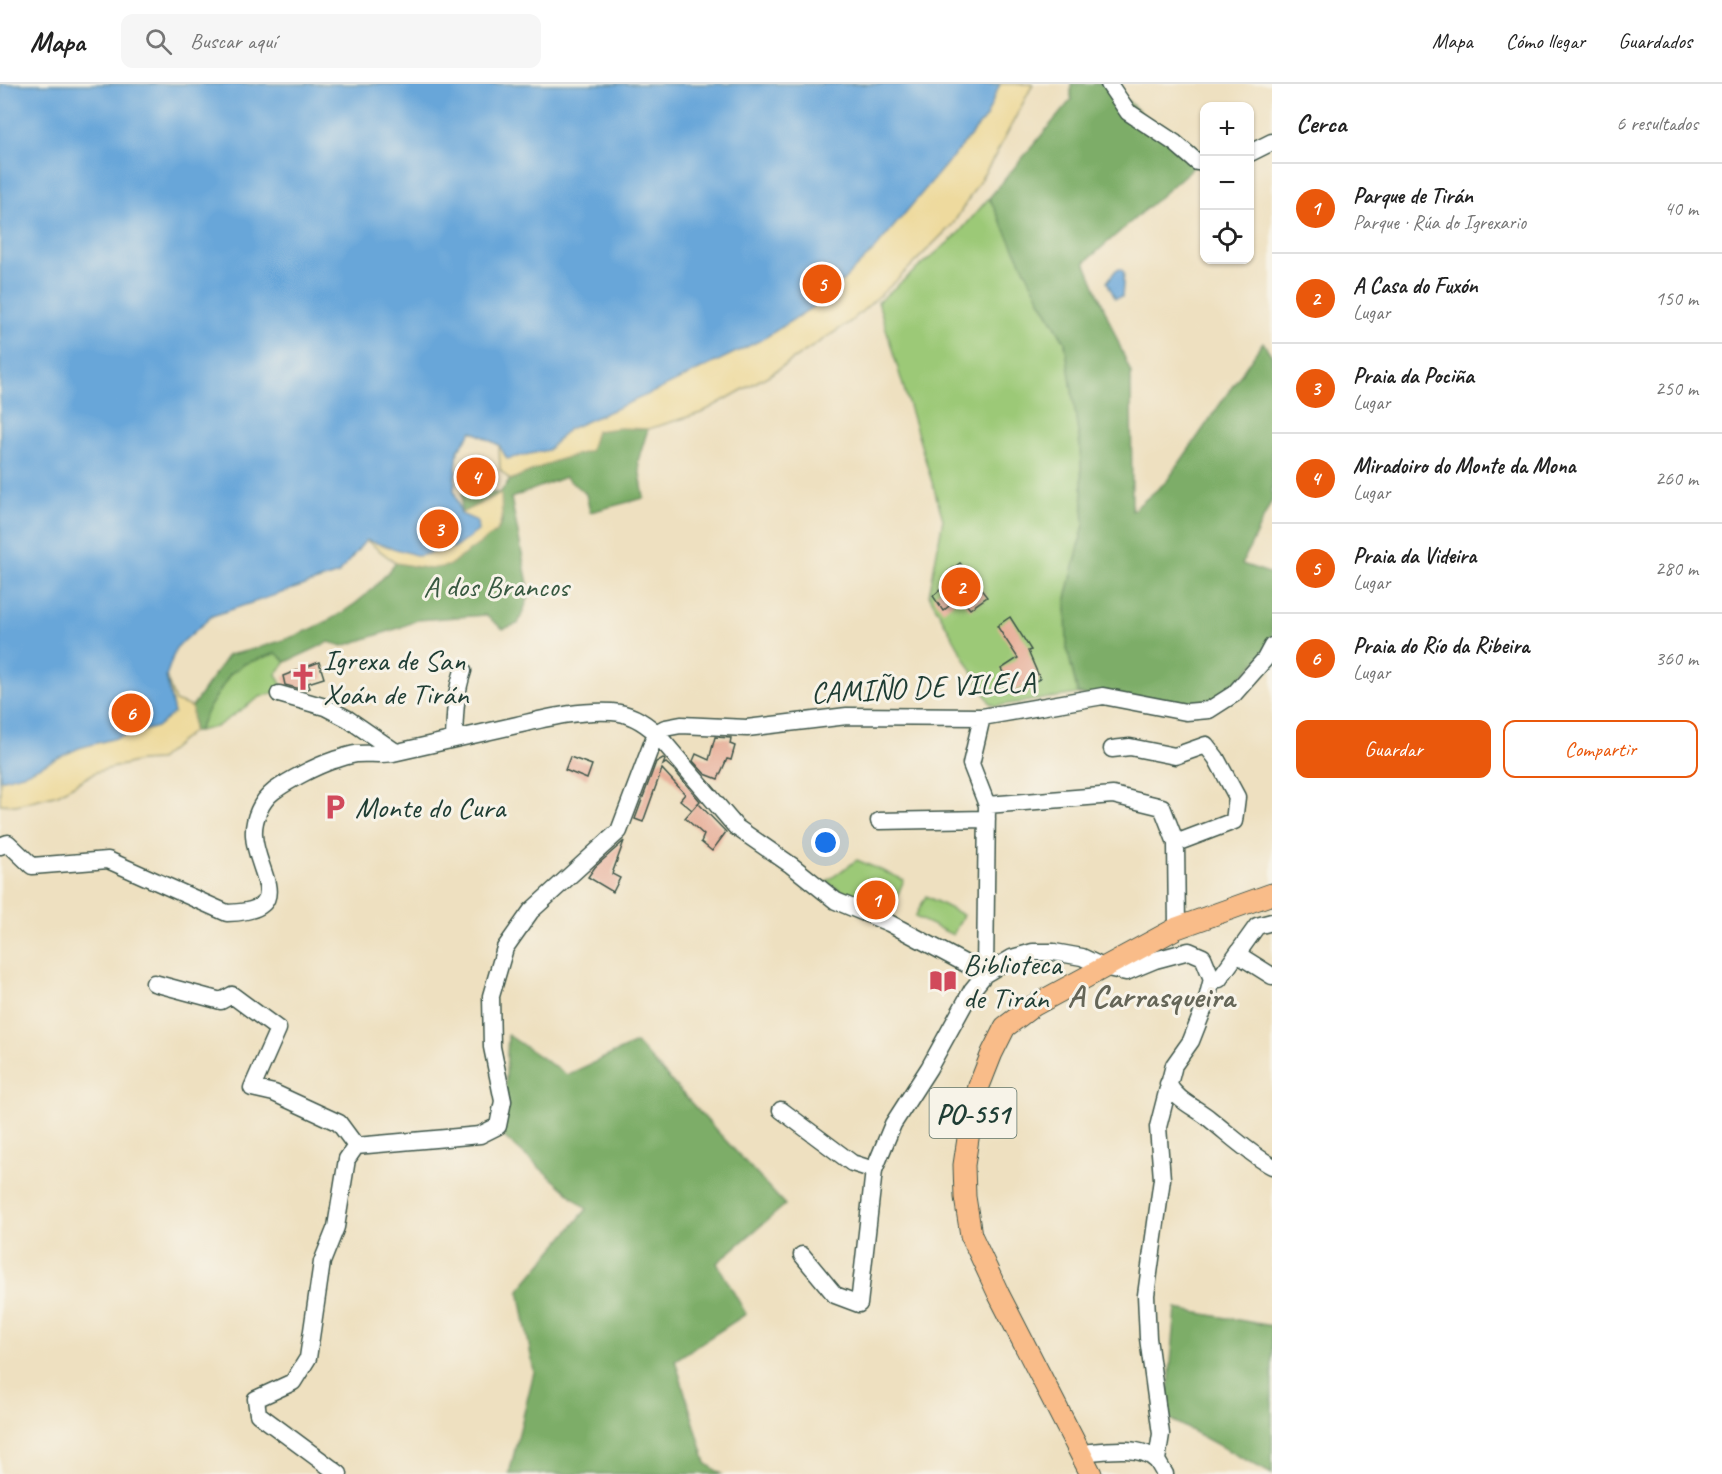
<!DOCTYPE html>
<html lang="es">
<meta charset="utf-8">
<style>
:root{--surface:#fff;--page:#f6f6f6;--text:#222;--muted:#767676;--line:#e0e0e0;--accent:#ea580c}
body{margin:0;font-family:Caveat,sans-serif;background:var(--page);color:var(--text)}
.controls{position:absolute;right:18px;top:18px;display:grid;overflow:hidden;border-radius:12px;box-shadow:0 2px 4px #0004}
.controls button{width:54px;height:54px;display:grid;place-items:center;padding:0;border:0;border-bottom:2px solid var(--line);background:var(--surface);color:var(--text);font:30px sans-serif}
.you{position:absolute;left:826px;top:759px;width:21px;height:21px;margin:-15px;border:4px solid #fff;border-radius:50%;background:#1a73e8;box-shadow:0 0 0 9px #1a73e833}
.badge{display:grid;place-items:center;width:39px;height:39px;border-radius:50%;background:var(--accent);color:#fff;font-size:20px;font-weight:700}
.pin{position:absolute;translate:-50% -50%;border:3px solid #fff;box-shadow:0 2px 6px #0006}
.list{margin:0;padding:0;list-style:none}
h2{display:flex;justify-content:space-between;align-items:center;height:78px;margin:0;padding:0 24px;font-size:26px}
h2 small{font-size:20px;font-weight:400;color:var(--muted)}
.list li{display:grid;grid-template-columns:39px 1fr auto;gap:18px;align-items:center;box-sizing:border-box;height:90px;padding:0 24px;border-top:2px solid var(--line)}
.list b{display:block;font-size:22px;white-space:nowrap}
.list p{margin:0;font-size:20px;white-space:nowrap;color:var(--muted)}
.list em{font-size:20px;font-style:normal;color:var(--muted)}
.actions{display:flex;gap:12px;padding:18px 24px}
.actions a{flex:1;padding:14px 0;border:2px solid var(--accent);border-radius:12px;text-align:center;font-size:21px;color:var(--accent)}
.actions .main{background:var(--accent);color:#fff}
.icon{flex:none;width:33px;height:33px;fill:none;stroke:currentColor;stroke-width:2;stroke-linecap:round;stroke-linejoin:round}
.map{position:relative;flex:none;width:1272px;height:1390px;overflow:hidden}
header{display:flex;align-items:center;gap:36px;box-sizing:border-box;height:84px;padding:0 30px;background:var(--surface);border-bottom:2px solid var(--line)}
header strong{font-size:28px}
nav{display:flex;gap:33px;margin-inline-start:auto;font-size:21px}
.search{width:420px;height:54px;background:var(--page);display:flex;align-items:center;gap:15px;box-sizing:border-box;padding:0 21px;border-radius:12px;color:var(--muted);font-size:22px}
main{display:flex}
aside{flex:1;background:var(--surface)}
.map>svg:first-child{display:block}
.green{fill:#9cc977;stroke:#5e8356;stroke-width:1.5}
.forest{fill:#7dad68;stroke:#4e754e;stroke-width:1.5}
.sand{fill:#eeda9e;stroke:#868c69;stroke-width:1.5}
.water{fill:#67a6d9;stroke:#437286;stroke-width:1.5}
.building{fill:#e8b19b}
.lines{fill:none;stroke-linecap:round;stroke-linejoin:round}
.minor-casing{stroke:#3e5549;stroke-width:19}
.major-casing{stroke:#3e5549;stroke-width:23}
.minor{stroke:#fff;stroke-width:16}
.major{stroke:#f9bc89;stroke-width:21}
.labels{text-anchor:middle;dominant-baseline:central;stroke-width:6;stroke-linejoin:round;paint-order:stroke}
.shield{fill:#f7f3e8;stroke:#60746a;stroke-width:1.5}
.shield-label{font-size:28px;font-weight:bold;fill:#1f3d34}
.park-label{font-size:30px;fill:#385941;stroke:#f7f3e8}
.poi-label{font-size:30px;fill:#1f3d34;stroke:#f7f3e8;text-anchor:start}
.street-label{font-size:30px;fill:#1f3d34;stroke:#f7f3e8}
.neighbourhood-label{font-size:32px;font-weight:bold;fill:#656658;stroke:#f7f3e8}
</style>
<header>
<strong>Mapa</strong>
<div class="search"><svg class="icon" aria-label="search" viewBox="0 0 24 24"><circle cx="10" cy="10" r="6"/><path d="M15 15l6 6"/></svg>Buscar aquí</div>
<nav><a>Mapa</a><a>Cómo llegar</a><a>Guardados</a></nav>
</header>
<main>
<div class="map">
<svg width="1272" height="1390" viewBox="0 0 1272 1390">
<rect width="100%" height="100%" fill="#f7f3e8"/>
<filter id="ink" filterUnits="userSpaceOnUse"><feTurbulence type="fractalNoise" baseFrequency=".0167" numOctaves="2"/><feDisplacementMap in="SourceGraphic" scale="12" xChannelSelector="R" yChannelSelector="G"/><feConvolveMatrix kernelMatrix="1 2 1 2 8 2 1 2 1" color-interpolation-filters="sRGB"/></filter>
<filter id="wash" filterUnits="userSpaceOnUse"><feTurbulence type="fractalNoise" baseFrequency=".008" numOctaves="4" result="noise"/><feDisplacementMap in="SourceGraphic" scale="24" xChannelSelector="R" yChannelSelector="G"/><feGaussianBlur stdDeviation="1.35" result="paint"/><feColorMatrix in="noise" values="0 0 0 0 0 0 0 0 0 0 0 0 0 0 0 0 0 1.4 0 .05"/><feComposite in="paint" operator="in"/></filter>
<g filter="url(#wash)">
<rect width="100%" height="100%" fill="#eee0c0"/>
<path class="green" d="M989 114 1017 147 1039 214 1065 258 1080 362 1084 441 1066 515 1067 564 1078 610 995 622 990 619 929 511 943 435 878 218 957 151Z
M277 569 286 578 276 590 282 602 280 607 260 613 216 643 198 647 207 627 230 590 244 580Z
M857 776 904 796 888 833 826 798Z
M926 812 963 831 953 851 915 833Z"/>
<path class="forest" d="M1071 0H1110L1196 81 1085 178 1131 289 1132 427 1167 397 1263 258 1272 272V416L1242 480 1272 490V554L1261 573 1212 621 1189 624 1078 610 1067 564 1066 515 1084 441 1080 362 1065 258 1039 214 989 114 1071 16Z
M620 344 648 345 638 377 644 414 590 428 586 410 565 393 511 414 530 510 518 540 503 545 485 531 417 536 399 544 343 562 329 558 286 578 276 569 244 580 230 590 207 627 198 647H193L192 623 228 571C276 561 330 543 367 510 378 500 387 489 396 479L430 485 496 448 502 439 500 410 461 430 462 409H500L510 396 555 377 590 367 596 347Z
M508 951 567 991 636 959 785 1121 717 1179 746 1230 675 1276 706 1379 721 1390H509L534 1288 519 1206 587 1125 503 1052Z
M1176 1225 1272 1242V1390L1166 1333Z"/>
<path class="sand" d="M909 0H1033L994 74 953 140 897 196 850 238 771 290 701 329 648 345 620 344 596 347 590 367 555 377 510 396 500 386 499 361 472 347Z
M454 406 461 429 501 409 502 432 499 443 496 448 448 482 430 485 396 479 366 456Z
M166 592 175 617 192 623 193 647 159 676 139 677 96 688 58 710 16 721 0 720V651Z"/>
<path class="water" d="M0 0H1000L986 33 874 166 822 217 763 255 658 306 567 346 548 366 507 375 499 361 472 347 458 366 454 406 461 430 477 437 478 447 456 463 419 472 366 456 338 490 212 532 176 564 166 592 174 629 157 643 79 664 26 689 0 696Z
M1120 185 1124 188 1122 213 1115 214 1107 198 1116 186Z"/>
<g id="blocks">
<path class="building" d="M960 479 987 513 970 525 960 513 943 527 933 512 953 495 948 488Z
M1010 533 1031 566 1028 567 1040 595 1015 607 1001 585 1018 574 997 542Z
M319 578 324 594 308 599 310 604 304 606 285 601 283 592Z
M715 653 731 654 730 660 735 662 731 676 727 675 718 695 705 690 693 677 696 670 709 676Z
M570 673 592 681 587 695 565 686Z
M663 674 665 676 663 681 666 679 674 686 700 717 692 726 680 716 685 710 662 685 643 738 635 735 656 678Z
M698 719 726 748 712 767 701 758 704 751 685 734Z
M624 757 612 790 620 794 613 808 588 793 595 783Z"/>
</g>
</g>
<g filter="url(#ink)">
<use href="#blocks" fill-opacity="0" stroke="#3e5549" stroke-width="1.5"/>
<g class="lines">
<defs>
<path id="minor" d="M1109 0 1128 28 1175 59 1197 78 1204 77
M1250 69 1272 58
M279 610 325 623 348 635 396 668
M982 633 971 680 987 721 1113 711 1162 723 1176 759 1177 844
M656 649 665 644 681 641 747 644 847 632 982 633 1103 612 1186 628 1209 626 1234 610 1265 575 1272 562
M454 654C455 631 455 610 463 587
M1112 665 1130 663 1175 672 1206 661 1216 674 1237 713 1234 737 1176 759
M879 737 987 735
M0 762 8 759 32 782 108 776 227 829C298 827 255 788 254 751 253 735 261 717 274 707 289 696 316 682 334 676 341 674 349 671 356 670 368 669 381 671 393 669 434 660 476 650 517 641 548 634 579 626 612 628 629 629 643 637 656 649L736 743 791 781 836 817 889 839 985 890 987 721
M1237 870 1272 892
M1212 895H1219L1257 842 1272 838
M154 899 221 917 232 911 278 945 252 1004 274 1009 339 1039 356 1062
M1168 1000C1177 1017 1197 1024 1211 1036 1231 1052 1250 1070 1272 1082
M781 1026 852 1079 874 1086 893 1040 929 984 972 906 985 890 1012 874 1033 868H1054L1082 873 1103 883 1126 888 1155 876 1189 867 1203 873 1212 895 1206 919 1191 957 1174 981 1158 1043 1162 1095 1146 1211 1148 1254 1161 1350 1157 1376
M802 1171 835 1211 859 1220 874 1086
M1081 1369C1102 1367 1142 1360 1157 1377 1160 1381 1162 1386 1165 1390
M339 1390 258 1330 256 1315 293 1298 308 1274 322 1178 336 1143 347 1075 356 1062 480 1051 498 1042 503 1017 492 963 491 912 505 864 531 827 619 747 656 649"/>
<path id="major" d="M1091 1390 999 1211 971 1151 965 1113 964 1081 969 1048 979 1002 992 969 1005 943 1033 922 1177 844 1272 810"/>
</defs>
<use href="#minor" class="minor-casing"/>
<use href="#major" class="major-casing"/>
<use href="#minor" class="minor"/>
<use href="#major" class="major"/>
</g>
</g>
<defs>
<symbol id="church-bare" viewBox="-9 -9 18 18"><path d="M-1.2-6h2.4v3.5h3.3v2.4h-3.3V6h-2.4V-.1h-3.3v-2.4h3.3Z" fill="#d1495b" stroke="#f7f3e8" stroke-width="2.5" paint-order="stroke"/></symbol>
<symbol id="parking-bare" viewBox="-9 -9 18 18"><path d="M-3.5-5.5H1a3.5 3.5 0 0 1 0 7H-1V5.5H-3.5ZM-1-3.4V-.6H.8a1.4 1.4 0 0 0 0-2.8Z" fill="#d1495b" stroke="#f7f3e8" stroke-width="2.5" paint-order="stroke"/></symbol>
<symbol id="library-bare" viewBox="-9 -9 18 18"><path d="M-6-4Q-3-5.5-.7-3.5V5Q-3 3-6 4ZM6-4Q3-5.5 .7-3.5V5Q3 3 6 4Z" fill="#d1495b" stroke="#f7f3e8" stroke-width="2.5" paint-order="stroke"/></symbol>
</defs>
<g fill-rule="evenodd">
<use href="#church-bare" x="284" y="574" width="38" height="38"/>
<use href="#parking-bare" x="316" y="704" width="38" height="38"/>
<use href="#library-bare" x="924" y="878" width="38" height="38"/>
</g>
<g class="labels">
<rect class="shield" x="929.5" y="1004" width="87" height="50" rx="4.5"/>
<g class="shield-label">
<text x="973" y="1029">PO-551</text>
</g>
<g class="park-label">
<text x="496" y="502">A dos Brancos</text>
</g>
<g class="poi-label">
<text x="323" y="576">Igrexa de San<tspan x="323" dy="34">Xoán de Tirán</tspan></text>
<text x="355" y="723">Monte do Cura</text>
<text x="963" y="880">Biblioteca<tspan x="963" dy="34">de Tirán</tspan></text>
</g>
<g class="street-label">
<text transform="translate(923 603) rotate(-3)">CAMIÑO DE VILELA</text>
</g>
<g class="neighbourhood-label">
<text x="1151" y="912">A Carrasqueira</text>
</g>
</g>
</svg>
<div class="controls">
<button>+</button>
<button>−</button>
<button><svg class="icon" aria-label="locate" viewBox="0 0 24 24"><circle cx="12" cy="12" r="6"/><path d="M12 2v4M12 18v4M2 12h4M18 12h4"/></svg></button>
</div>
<div class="you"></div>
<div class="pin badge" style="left:876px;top:816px">1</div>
<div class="pin badge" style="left:961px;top:503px">2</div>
<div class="pin badge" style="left:439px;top:445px">3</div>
<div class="pin badge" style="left:476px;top:393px">4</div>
<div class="pin badge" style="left:822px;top:200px">5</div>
<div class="pin badge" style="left:131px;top:629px">6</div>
</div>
<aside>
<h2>Cerca<small>6 resultados</small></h2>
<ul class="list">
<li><span class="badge">1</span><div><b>Parque de Tirán</b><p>Parque · Rúa do Igrexario</p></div><em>40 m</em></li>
<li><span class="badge">2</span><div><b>A Casa do Fuxón</b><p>Lugar</p></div><em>150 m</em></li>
<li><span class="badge">3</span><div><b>Praia da Pociña</b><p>Lugar</p></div><em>250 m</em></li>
<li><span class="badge">4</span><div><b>Miradoiro do Monte da Mona</b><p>Lugar</p></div><em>260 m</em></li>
<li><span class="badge">5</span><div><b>Praia da Videira</b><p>Lugar</p></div><em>280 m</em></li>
<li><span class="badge">6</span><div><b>Praia do Río da Ribeira</b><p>Lugar</p></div><em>360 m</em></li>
</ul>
<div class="actions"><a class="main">Guardar</a><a>Compartir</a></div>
</aside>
</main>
